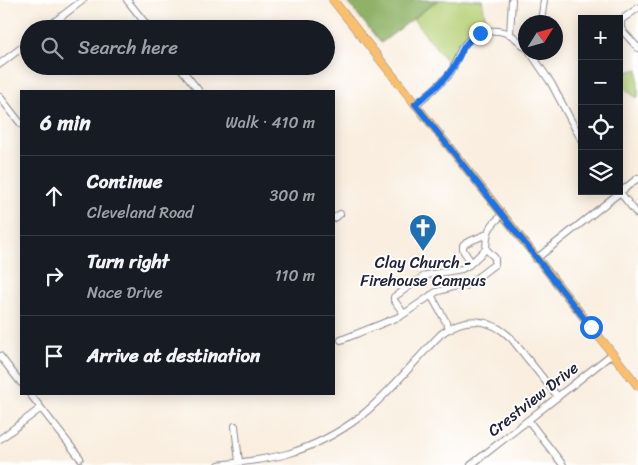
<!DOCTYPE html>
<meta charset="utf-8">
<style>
:root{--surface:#171b24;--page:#242831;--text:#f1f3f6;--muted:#9ea1a6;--line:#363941}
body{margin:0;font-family:Sriracha,sans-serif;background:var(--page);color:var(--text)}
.controls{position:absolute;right:15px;top:15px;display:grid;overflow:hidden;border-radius:0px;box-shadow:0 2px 12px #0003}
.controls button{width:45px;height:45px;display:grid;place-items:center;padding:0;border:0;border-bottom:1px solid var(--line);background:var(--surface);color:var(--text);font:25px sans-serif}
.compass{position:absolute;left:518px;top:15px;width:45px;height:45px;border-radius:50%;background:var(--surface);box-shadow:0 2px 12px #0003;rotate:53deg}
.stop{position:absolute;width:15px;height:15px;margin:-11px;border:4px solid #1a73e8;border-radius:50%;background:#fff}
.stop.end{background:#1a73e8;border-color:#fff;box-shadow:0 1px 5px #0008}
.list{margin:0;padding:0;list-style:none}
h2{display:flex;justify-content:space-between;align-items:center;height:65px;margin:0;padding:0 20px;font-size:21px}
h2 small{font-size:16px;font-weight:400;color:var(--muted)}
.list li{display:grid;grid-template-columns:32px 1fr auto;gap:15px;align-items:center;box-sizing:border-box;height:80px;padding:0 20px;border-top:1px solid var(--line)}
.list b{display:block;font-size:19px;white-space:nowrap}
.list p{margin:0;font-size:16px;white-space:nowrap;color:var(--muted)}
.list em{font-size:16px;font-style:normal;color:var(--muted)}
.icon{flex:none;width:28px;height:28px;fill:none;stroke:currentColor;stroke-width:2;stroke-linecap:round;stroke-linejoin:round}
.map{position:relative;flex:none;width:638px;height:465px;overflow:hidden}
.search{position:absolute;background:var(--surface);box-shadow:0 2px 12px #0003;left:20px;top:20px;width:315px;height:55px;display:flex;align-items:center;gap:12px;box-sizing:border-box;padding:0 18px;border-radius:28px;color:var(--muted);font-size:19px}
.panel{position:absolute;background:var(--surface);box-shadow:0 2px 12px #0003;left:20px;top:90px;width:315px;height:305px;border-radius:0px}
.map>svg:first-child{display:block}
.green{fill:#b5d076;stroke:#6c7958}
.forest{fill:#90b267;stroke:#596a51}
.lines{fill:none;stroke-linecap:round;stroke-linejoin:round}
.minor-casing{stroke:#8e888d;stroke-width:8}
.major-casing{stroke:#8e888d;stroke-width:9}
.minor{stroke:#fff;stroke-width:6}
.major{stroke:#f9bf6d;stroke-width:8}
.route{stroke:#1a73e8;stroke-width:6}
.labels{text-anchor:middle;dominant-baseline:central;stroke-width:4;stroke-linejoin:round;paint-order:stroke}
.poi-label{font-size:16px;fill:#22223b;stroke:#fff}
.street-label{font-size:16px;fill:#22223b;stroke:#fff}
</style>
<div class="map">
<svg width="638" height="465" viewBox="0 0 638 465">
<rect width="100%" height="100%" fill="#fff"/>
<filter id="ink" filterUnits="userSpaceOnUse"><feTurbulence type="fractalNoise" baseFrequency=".02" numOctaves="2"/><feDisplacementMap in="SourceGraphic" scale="10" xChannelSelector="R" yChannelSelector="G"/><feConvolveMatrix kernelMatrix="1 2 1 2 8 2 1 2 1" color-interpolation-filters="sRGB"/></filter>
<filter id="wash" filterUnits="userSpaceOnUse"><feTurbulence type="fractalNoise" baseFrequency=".0096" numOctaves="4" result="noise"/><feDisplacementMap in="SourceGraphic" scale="20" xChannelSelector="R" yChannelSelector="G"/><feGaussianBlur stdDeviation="1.12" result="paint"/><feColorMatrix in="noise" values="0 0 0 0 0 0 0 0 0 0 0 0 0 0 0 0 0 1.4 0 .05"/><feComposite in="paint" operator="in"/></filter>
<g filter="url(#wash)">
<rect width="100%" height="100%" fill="#f9eedf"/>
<path class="green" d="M438 0H482L487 26C466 32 460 46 450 65L413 19Z
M638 69V97H636C625 90 622 87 620 74Z"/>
<path class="forest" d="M346 0H438L381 43Z"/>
</g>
<g filter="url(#ink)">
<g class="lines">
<defs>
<path id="minor" d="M127 0 150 29
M638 8 621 20V29L638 48
M541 22 544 0
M45 29 83 0
M510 34 512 0
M530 52 551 83 582 141
M0 64 29 42
M179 66 199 91
M0 97 21 124
M415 105C427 95 440 85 450 73 456 65 457 56 462 48 472 32 494 26 511 35 516 38 521 43 526 48
M619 191 638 215
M334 218 340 214
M536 259 638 178
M471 262 463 250V246L466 243 487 234
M431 295 450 329
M404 314 394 300V297L421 278 427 275 462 269 469 265 486 249C487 230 488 228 502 215
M341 340 401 316 436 292 456 286H466L495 264V258L486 249
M0 356 21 383
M30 394 80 458
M528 420 563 465
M235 426 239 462
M0 439 41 408
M219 465C242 462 265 460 287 454 314 446 339 433 361 416 391 392 414 361 441 334 465 315 490 318 511 338L558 397
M471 465 612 354"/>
<path id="major" d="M333 0 638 386"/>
</defs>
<use href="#minor" class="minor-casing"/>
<use href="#major" class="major-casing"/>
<use href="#minor" class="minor"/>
<use href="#major" class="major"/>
</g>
</g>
<g class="lines" filter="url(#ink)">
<path class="route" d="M480 33C458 45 463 56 450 72 441 85 427 94 415 104L591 327"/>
</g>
<defs>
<symbol id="church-pin" viewBox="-11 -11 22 30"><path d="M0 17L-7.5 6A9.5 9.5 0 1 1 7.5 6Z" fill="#1f6fb2" stroke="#fff"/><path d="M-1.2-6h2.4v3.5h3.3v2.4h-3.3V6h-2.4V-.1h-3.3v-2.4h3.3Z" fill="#fff"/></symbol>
</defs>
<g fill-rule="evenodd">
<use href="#church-pin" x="407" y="212" width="32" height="43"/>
</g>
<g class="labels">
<g class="poi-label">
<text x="423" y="262">Clay Church -<tspan x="423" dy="18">Firehouse Campus</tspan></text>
</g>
<g class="street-label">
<text transform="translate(533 399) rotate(-38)">Crestview Drive</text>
</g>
</g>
</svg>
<div class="controls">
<button>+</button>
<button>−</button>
<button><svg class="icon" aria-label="locate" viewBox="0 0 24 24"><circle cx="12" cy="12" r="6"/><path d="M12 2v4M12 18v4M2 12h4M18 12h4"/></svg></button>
<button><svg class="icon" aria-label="layers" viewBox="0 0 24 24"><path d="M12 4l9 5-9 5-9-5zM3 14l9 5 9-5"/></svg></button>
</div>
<svg class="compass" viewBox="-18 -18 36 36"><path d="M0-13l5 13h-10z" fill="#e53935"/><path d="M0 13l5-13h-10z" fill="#9ea1a6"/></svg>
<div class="stop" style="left:591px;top:327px"></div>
<div class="stop end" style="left:480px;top:33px"></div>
<div class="search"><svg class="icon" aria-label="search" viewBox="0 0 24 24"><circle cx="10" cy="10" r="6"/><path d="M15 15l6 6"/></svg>Search here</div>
<section class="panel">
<h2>6 min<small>Walk · 410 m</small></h2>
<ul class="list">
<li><svg class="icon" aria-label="ahead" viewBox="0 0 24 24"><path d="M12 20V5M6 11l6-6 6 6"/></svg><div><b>Continue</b><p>Cleveland Road</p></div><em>300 m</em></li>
<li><svg class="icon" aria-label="right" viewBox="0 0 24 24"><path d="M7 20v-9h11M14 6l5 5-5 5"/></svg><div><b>Turn right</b><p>Nace Drive</p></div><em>110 m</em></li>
<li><svg class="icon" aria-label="arrive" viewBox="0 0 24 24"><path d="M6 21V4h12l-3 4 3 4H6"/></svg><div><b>Arrive at destination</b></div></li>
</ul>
</section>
</div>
